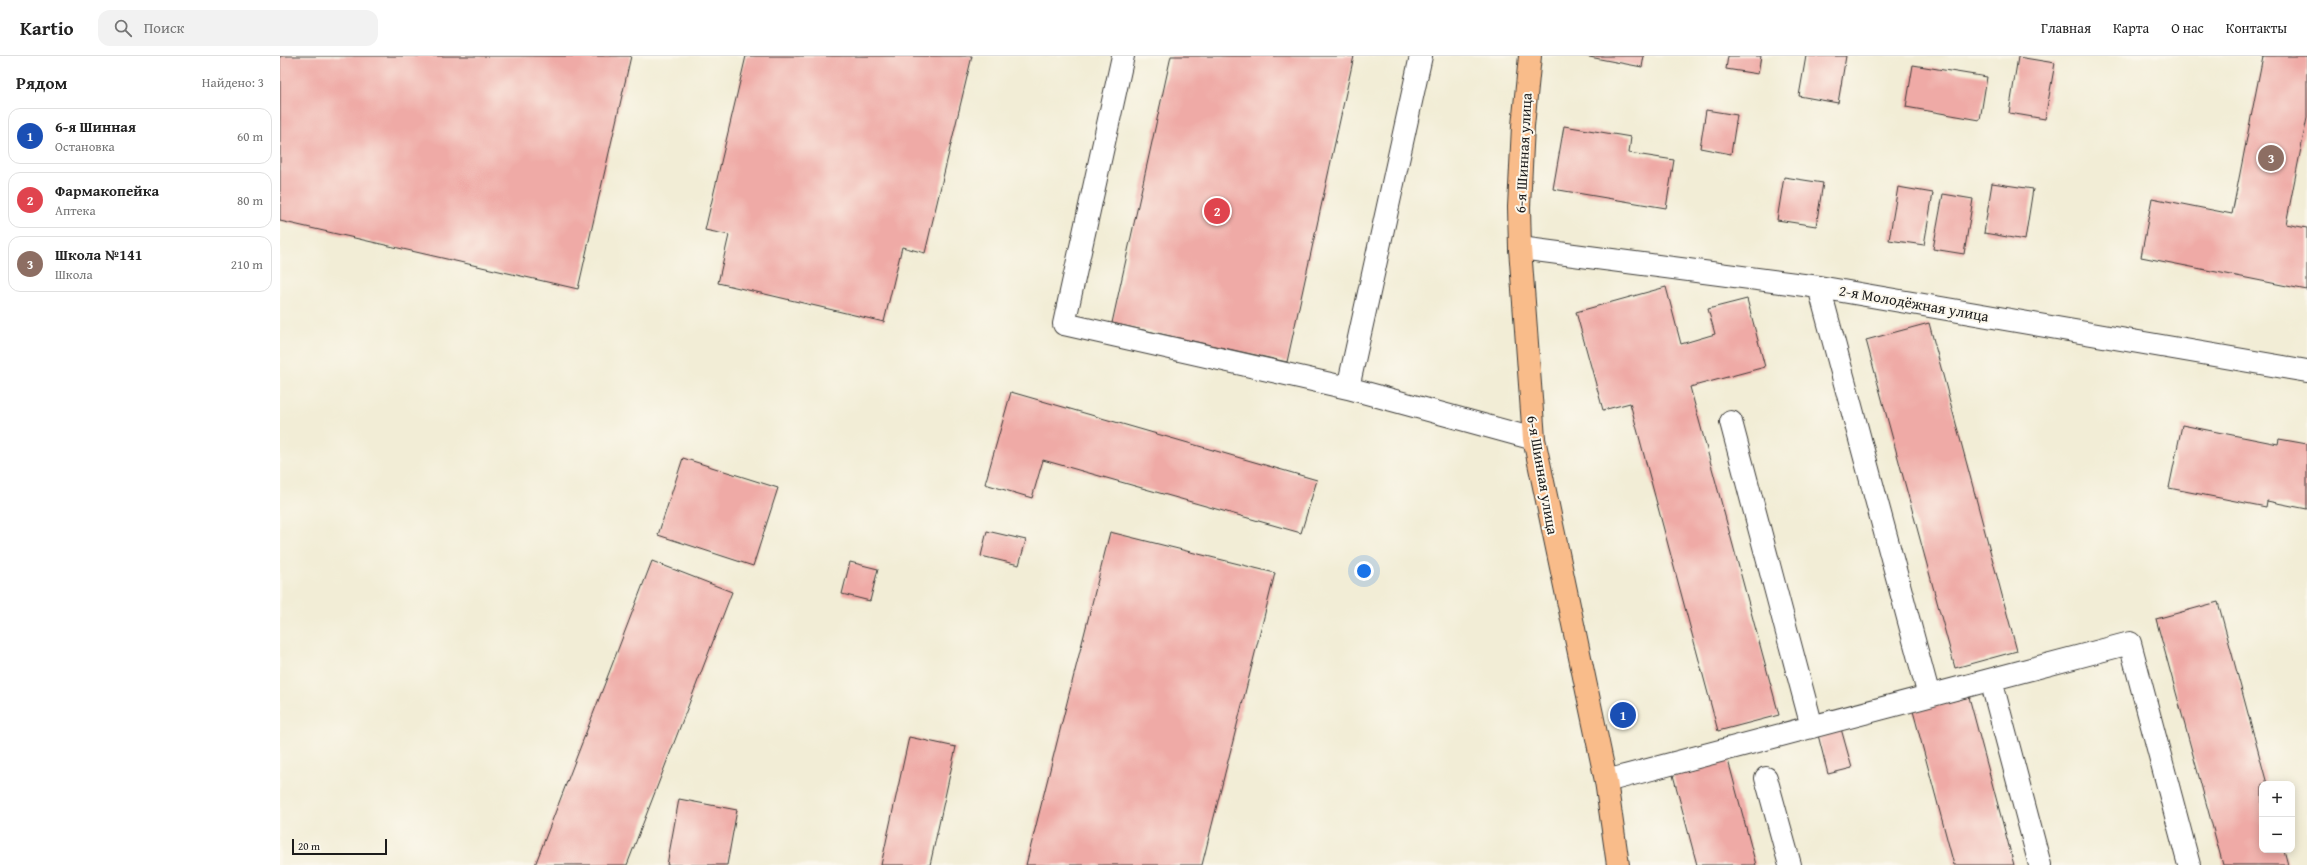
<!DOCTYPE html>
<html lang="ru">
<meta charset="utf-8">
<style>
:root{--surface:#fff;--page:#f2f2f2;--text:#222;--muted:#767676;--line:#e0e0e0;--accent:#d1495b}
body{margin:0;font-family:"Gentium Book Plus",serif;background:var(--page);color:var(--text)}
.controls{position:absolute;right:12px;bottom:12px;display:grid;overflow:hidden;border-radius:8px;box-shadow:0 2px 10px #0003}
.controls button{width:36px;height:36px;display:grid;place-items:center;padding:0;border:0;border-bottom:1px solid var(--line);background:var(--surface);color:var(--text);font:20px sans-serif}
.scale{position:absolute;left:12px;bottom:10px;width:95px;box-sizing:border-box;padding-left:4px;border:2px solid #1c1c1c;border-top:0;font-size:11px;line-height:14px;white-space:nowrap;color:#1c1c1c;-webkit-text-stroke:3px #fbf7ec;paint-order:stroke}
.you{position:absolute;left:1084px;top:515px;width:14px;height:14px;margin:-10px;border:3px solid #fff;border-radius:50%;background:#1a73e8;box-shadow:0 0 0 6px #1a73e833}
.badge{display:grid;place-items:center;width:26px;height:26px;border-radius:50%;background:var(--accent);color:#fff;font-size:13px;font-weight:700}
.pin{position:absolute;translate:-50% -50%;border:2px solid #fff;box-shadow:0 1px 4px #0006}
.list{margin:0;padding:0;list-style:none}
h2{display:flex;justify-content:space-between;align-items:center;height:52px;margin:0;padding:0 16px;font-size:17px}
h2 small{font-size:13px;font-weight:400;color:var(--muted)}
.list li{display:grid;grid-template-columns:26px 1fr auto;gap:12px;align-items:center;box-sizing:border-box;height:56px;margin:0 8px 8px;padding:0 8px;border:1px solid var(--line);border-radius:12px}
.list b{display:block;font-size:15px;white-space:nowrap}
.list p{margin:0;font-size:13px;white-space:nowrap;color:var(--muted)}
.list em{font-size:13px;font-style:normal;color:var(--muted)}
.icon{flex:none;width:22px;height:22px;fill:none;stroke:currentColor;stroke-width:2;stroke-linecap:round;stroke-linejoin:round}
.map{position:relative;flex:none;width:2027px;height:809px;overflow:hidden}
header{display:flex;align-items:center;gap:24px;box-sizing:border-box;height:56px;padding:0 20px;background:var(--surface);border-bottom:1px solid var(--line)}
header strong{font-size:19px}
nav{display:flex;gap:22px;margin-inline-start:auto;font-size:14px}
.search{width:280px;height:36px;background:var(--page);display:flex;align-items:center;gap:10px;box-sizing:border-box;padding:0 14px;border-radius:12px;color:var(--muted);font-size:15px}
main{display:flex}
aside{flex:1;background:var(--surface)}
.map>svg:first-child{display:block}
.building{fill:#efaaa6}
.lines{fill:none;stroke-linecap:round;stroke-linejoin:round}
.minor-casing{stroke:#3c3b38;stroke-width:24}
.major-casing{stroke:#3c3b38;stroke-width:24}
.minor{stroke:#fff;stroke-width:22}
.major{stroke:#f9bc8a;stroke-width:22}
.labels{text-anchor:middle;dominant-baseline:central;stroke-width:4;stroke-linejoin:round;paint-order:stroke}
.street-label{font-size:15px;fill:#1c1c1c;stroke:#fbf7ec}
</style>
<header>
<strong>Kartio</strong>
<div class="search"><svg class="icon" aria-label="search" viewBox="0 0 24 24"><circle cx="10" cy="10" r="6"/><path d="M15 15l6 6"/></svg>Поиск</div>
<nav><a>Главная</a><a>Карта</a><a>О нас</a><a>Контакты</a></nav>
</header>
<main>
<aside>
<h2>Рядом<small>Найдено: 3</small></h2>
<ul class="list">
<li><span class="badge" style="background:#1a4fb4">1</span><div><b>6-я Шинная</b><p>Остановка</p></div><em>60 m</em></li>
<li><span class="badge" style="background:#e0444e">2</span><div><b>Фармакопейка</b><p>Аптека</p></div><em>80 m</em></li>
<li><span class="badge" style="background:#8d6e63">3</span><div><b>Школа №141</b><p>Школа</p></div><em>210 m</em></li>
</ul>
</aside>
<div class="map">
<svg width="2027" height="809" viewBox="0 0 2027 809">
<rect width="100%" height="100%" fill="#fbf7ec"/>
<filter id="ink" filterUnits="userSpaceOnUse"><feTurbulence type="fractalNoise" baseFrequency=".025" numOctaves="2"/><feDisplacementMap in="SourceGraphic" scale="8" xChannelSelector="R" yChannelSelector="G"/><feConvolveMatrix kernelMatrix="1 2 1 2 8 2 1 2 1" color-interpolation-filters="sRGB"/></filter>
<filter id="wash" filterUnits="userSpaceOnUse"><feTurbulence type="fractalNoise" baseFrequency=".012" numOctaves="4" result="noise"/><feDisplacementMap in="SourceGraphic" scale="16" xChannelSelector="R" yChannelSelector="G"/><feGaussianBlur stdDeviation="0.9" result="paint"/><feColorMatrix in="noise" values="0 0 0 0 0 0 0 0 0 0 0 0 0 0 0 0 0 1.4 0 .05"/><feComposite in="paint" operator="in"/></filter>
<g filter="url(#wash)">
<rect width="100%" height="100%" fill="#f2edd6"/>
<g id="blocks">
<path class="building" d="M0 0H351L298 233 0 165Z
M466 0H692L645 197 622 191 604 266 438 227 449 179 425 174Z
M891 0H1074L1007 306 832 267Z
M1304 0H1364L1362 11Z
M1448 0H1481L1478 18 1446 13Z
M1526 0H1566L1558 47 1519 40Z
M1983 0H2027V62L2006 168 2027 172V234L1861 201 1872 142 1952 158Z
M1738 1 1775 7 1765 63 1729 57Z
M1633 9 1707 21 1700 64 1626 51Z
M1426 54 1457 59 1451 98 1420 92Z
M1284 70 1351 81 1349 97 1394 104 1386 152 1273 133Z
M1504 121 1543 127 1536 170 1497 164Z
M1712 127 1753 133 1745 184 1704 177Z
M1618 131 1653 137 1644 189 1609 184Z
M1663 138 1693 143 1684 198 1653 193Z
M1386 231 1401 288 1435 278 1428 253 1467 243 1485 311 1410 331 1499 659 1438 675 1350 347 1323 354 1296 256Z
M1649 267 1737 595 1675 612 1586 284Z
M731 336 1037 424 1021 477 763 404 752 442 705 428Z
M1902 369 1998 388 1999 383 2027 388V453L1987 445 1986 451 1889 432Z
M403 402 498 432 473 510 378 479Z
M707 475 746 484 739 509 701 500Z
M830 476 995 517 922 809H746Z
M372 505 452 536 347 809H255Z
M570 506 598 513 590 545 562 538Z
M1938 546 1987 728H1982V794H2004L2008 809H1943L1876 563Z
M1689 641 1734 809H1674L1633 655Z
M1560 669 1572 712 1548 718 1537 675Z
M629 681 676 691 650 809H601Z
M1448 704 1476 809H1417L1393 719Z
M399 743 457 754 447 809H387Z"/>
</g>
</g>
<g filter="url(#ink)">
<use href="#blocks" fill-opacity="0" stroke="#3c3b38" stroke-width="1"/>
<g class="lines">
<defs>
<path id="minor" d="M843 0 784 268 1068 332 1254 383
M1240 192 1539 231 2027 315
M1539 231 1649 640
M1068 332 1141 0
M1451 366 1532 671
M1711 624 1760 809
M1486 722 1510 809
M1326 725 1850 587 1909 809"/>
<path id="major" d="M1250 0 1243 70 1239 151 1240 192 1254 383 1326 725 1338 809"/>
</defs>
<use href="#minor" class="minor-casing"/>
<use href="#major" class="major-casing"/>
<use href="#minor" class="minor"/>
<use href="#major" class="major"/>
</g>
</g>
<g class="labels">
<g class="street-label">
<text transform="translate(1243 97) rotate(-87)">6-я Шинная улица</text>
<text transform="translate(1634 247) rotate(10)">2-я Молодёжная улица</text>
<text transform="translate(1263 419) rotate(80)">6-я Шинная улица</text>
</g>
</g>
</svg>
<div class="controls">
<button>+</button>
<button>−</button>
</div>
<div class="scale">20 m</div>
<div class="you"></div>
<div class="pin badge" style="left:1343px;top:659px;background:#1a4fb4">1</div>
<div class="pin badge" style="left:937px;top:155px;background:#e0444e">2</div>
<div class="pin badge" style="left:1991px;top:102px;background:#8d6e63">3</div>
</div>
</main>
